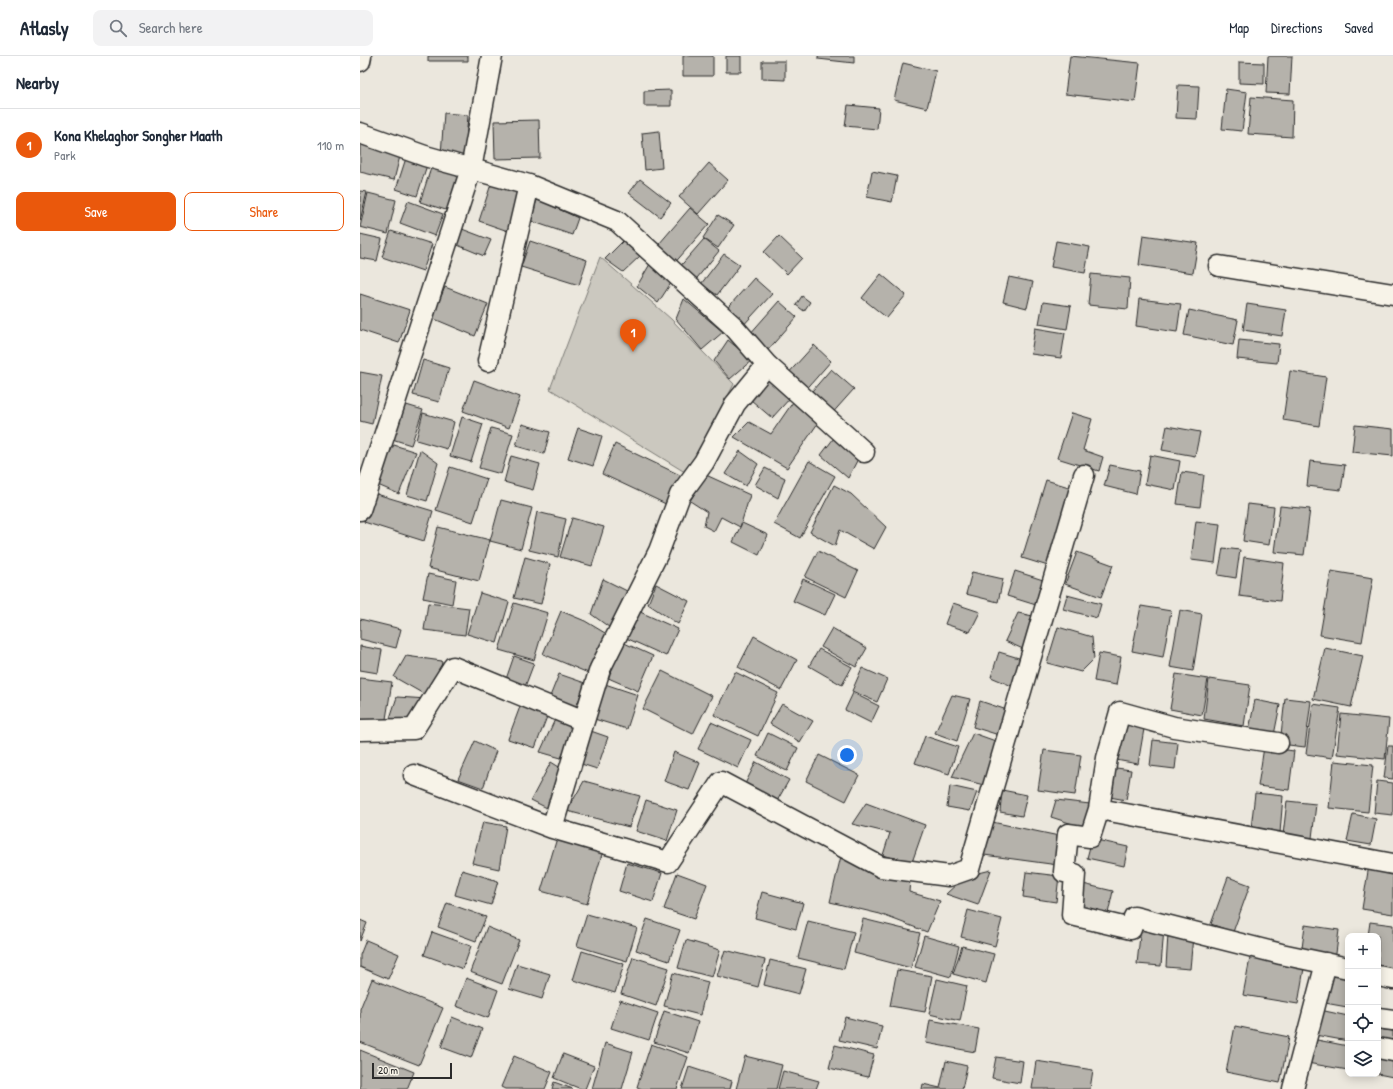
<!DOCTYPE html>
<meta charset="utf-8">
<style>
:root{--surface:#fff;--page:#f2f2f3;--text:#1f2937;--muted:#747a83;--line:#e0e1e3;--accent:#ea580c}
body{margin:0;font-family:"Patrick Hand",sans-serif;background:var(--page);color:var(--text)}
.controls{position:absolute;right:12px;bottom:12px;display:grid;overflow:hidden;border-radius:8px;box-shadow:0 2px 10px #0003}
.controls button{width:36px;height:36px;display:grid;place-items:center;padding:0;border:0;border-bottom:1px solid var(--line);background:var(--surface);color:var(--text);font:20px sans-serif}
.scale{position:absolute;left:12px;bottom:10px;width:80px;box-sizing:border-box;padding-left:4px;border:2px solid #2b2b2b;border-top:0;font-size:11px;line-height:14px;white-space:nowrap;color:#2b2b2b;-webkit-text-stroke:3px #f7f3e8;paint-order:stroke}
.you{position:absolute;left:487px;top:699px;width:14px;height:14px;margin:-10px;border:3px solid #fff;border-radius:50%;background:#1a73e8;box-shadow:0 0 0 6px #1a73e833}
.badge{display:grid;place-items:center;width:26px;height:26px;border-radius:50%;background:var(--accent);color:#fff;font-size:13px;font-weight:700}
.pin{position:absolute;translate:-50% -33px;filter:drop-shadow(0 1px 2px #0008)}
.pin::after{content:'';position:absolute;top:21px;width:14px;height:12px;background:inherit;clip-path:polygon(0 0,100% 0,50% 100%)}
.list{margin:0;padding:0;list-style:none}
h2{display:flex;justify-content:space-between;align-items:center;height:52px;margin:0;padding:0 16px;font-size:17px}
h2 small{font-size:13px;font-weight:400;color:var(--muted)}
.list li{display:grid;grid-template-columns:26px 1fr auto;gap:12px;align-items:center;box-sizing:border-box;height:72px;padding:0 16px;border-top:1px solid var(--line)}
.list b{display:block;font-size:15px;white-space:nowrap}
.list p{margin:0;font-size:13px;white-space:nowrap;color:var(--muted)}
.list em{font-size:13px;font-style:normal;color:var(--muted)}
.actions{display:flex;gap:8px;padding:12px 16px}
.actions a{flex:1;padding:9px 0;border:1px solid var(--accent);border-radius:8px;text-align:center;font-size:14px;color:var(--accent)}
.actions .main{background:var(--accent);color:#fff}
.icon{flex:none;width:22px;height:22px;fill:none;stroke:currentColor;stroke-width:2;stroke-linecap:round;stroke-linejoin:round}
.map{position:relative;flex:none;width:1033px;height:1033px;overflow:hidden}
header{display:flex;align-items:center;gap:24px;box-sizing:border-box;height:56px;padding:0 20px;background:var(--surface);border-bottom:1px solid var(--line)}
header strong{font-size:19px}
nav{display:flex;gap:22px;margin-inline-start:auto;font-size:14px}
.search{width:280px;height:36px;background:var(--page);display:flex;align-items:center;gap:10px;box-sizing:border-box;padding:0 14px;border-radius:8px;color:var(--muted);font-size:15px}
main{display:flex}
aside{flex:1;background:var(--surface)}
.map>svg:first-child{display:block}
.green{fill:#cbc8bf;stroke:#7b7a75}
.building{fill:#b5b2ab;stroke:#2b2b2b}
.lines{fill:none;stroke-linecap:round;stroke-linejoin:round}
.minor-casing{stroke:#2b2b2b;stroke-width:23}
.minor{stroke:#f7f3e8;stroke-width:20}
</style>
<header>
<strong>Atlasly</strong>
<div class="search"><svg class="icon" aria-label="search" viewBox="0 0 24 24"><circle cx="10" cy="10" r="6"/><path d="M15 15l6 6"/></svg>Search here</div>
<nav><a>Map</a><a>Directions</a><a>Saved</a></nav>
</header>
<main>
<aside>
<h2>Nearby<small></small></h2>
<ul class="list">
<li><span class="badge">1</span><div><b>Kona Khelaghor Songher Maath</b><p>Park</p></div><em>110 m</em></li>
</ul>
<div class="actions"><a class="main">Save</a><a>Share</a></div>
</aside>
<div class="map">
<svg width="1033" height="1033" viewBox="0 0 1033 1033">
<rect width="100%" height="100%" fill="#ebe7dd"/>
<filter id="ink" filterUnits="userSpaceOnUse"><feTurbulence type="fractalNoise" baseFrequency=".025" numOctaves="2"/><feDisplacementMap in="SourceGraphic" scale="8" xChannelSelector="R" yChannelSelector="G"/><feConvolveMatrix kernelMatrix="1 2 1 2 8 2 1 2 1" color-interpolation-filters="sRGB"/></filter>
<g filter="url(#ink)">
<path class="green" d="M240 201 311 263 374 328 328 418 190 333Z"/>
<path class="building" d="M68 0H108V5H68Z
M323 0H353V20H323Z
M366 0H381V16H366Z
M458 0H494V7L458 3Z
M710 0 780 7 775 46 705 38Z
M908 0H932L930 38 906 37Z
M402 5H425V24L402 23Z
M879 6 904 7V28L879 27Z
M543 7 576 15 567 52 534 44Z
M818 29 839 30 837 63 816 62Z
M866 33 887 36 882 75 862 73Z
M311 34V50H284V35Z
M891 41 933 44 932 81 888 78Z
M488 49 519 52 517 73 485 70Z
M84 57 108 59 105 101 81 99Z
M179 64 180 102 135 103 134 65Z
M299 75 302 112 285 114 282 77Z
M0 87 41 96 34 124 0 116Z
M47 99 68 106 57 140 36 133Z
M349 107 368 124 338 158 319 141Z
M72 109 101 118 89 155 60 146Z
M512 115 537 120 532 146 507 141Z
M280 123 311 147 300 161 269 137Z
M132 125 161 134 148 175 119 165Z
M0 135 7 136 0 165Z
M8 137 36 144 28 178 0 171Z
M177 143 218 162 212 179 171 165Z
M48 145 83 158 75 180 40 167Z
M330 152 349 168 312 210 293 195Z
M358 159 374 169 358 192 343 182Z
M102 173 131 184 124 200 95 188Z
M31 175 72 188 63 215 22 201Z
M0 178 22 183 17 205 0 202Z
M783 179 838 187 833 217 779 209Z
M419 180 442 202 427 218 404 196Z
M344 183 359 195 333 227 317 214Z
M170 185 227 204 219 229 161 211Z
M263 185 280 200 263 216 245 203Z
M696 185 730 191 725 217 691 211Z
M364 198 380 209 357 239 341 228Z
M290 208 313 224 298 247 277 230Z
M521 218 546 239 527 262 502 242Z
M731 218 770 222 768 253 728 249Z
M649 221 673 226 667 252 643 246Z
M394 222 412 238 380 273 363 257Z
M85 231 128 248 115 280 72 262Z
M0 238 50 254 39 287 0 274Z
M442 240 450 246 444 255 436 249Z
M324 243 363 276 342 294 316 263Z
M779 243 821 248 817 276 776 270Z
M419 245 437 261 407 295 389 279Z
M683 246 711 250 707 273 679 268Z
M887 248 926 254 922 280 883 274Z
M829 254 878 264 873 289 824 279Z
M675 272 705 277 701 302 671 298Z
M368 284 392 304 370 323 354 305Z
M879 284 919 288 917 307 877 303Z
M454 289 471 305 443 337 425 321Z
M63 304 89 312 79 346 53 339Z
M471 313 494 333 469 361 446 342Z
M930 315 966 321 959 370 923 364Z
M0 316 22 320 12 368 0 365Z
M407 323 431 341 412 362 391 344Z
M114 324 160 341 149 372 103 355Z
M433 346 458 367 427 412 374 381 389 366 411 378Z
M43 348 63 354 51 389 32 383Z
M63 357 94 366 87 393 56 384Z
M712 357 732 363 723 394 743 401 739 415 697 402Z
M102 361 123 368 111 406 90 400Z
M162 368 190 376 184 398 156 390Z
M995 369 1033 373V400L992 396Z
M807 370 840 376 835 400 802 394Z
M131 372 153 378 141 418 119 412Z
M218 372 242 380 233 410 208 402Z
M474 382 499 401 488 422 461 399Z
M255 388 322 420 308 449 242 418Z
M34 389 56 396 39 438 13 427Z
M60 394 78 407 67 445 47 439Z
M380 395 398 408 386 430 365 418Z
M790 399 820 405 815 434 785 428Z
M151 400 180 408 173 434 144 426Z
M449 405 475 420 440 482 414 468Z
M950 405 985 409 981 434 947 430Z
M750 409 780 415 776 438 744 430Z
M90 411 127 423 113 466 76 454Z
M405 412 425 422 418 442 395 429Z
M822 416 844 419 840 451 817 448Z
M346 419 390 439 380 471 361 461 354 475 344 470 347 456 330 445Z
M686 424 712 432 688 510 662 502Z
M474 429 491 438 526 471 514 493 480 474 475 490 450 476Z
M13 437 73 455 64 485 4 466Z
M141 444 172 452 161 493 130 485Z
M888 448 914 451 909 489 883 485Z
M920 450 950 453 944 499 914 496Z
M177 456 206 463 198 501 169 494Z
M212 462 244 471 232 510 200 501Z
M836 465 860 468 855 507 831 504Z
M382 467 408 479 399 499 373 486Z
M78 471 130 484 119 525 68 512Z
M863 492 880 494 876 522 858 519Z
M458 495 498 515 486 541 445 521Z
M717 496 753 509 741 541 705 528Z
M165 501 190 508 181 548 154 542Z
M884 501 924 507 920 545 879 540Z
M655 515 683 524 676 549 647 540Z
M971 515 1013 522 1002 586 960 579Z
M612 516 643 523 638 546 606 538Z
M68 518 96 524 92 548 63 542Z
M243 523 271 537 253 574 231 558Z
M443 523 475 538 465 559 433 545Z
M296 528 329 545 318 568 288 548Z
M120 537 149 546 137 587 107 578Z
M707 539 741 548 737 562 703 553Z
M68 547 109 552 105 579 64 574Z
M154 547 188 557 174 604 139 594Z
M593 547 620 556 610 576 585 568Z
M781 550 811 555 803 601 772 595Z
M820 554 842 558 833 615 810 611Z
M201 555 225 565 250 580 233 619 183 598Z
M278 555 318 573 306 600 266 582Z
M658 557 673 560 663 593 645 585Z
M0 563 41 573 36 592 0 583Z
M698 571 732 581 734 603 721 616 687 607Z
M472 572 507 592 496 611 461 591Z
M394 580 437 604 421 634 378 611Z
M262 586 293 600 278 635 246 621Z
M0 590 22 594 18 617 0 614Z
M965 592 1003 600 991 651 953 643Z
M459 593 492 611 482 629 449 610Z
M639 596 662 603 652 630 631 621Z
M739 597 761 601 756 629 734 625Z
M46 600 82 605 80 621 69 641 34 621Z
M154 600 174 607 163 636 144 629Z
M502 612 527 623 517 646 492 635Z
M302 615 352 640 333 678 283 653Z
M375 616 418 637 398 680 354 659Z
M199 618 225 627 216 652 189 643Z
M816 618 848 623 842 659 810 653Z
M0 622 32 626 25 669 0 665Z
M849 623 890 629 884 670 844 663Z
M242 627 278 639 267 673 231 662Z
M493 637 519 650 511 667 485 654Z
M592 639 610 643 597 685 575 677Z
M37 641 67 643 52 670 28 668Z
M925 642 951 645 945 691 920 688Z
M895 644 920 649 914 679 889 674Z
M620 645 647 654 639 679 613 671Z
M161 648 188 658 175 692 148 683Z
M422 648 453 665 440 686 410 668Z
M953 648 980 652 972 702 946 698Z
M981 658 1029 663 1025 703 977 698Z
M197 659 217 667 201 702 180 696Z
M763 663 785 667 778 708 756 704Z
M351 666 391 684 378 712 338 693Z
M225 673 248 681 237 713 215 706Z
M408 677 438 692 427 715 397 700Z
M613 677 641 687 628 730 592 721Z
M565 680 598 691 589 718 555 707Z
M793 684 818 687 815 713 790 710Z
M115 685 136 695 123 732 98 723Z
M1028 690H1033V723L1024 722Z
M904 691 934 695 929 734 898 730Z
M684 694 721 699 715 739 678 734Z
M314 696 340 707 329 734 304 725Z
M459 699 499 719 486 745 446 725Z
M974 705 1013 709 1008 756 969 752Z
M191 706 204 714 191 754 171 744Z
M396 706 429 724 417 745 385 728Z
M749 711 771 714 766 744 744 740Z
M224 725 280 740 269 771 207 755Z
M1017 725 1033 727V759L1014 757Z
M590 730 617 736 610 755 587 751Z
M642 734 667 739 662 760 640 756Z
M895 737 923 740 920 777 891 773Z
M286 744 317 754 307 785 276 775Z
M696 744 730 748 725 772 691 761Z
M927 745 956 748 952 782 923 779Z
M506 747 565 769 551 809 523 799 530 777 492 768Z
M993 758 1016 763 1011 789 987 785Z
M123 766 146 770 139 813 112 807Z
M632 766 699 780 698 809 624 799Z
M197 782 243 795 227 848 181 835Z
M732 783 768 791 764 810 727 802Z
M481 800 550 824 549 836 580 845 567 876 520 858 470 846Z
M267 807 302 817 293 846 259 835Z
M1009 809 1033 812V858L1002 853Z
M102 814 138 825 131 849 95 839Z
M631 814 618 849 586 838 600 825 615 818Z
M666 816 699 820 696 846 663 841Z
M317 817 347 828 334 863 304 853Z
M868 821 890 829 873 876 851 868Z
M723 828 753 835 747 862 717 856Z
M402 836 443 847 436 873 395 862Z
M87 847 126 861 116 885 78 871Z
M608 854 642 863 635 890 601 881Z
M227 858 277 872 267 905 217 890Z
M287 863 320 874 309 905 276 894Z
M503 863 560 877 551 912 494 897Z
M0 864 7 867 0 885Z
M448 865 494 876 484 913 438 902Z
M1010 866 1033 869V914L1018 912V880H1008Z
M945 869 979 874 975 905 941 900Z
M781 870 804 872 801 910 777 908Z
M127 871 159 884 142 928 110 916Z
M72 876 111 890 103 913 64 899Z
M808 878 833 880 830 913 806 911Z
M564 880 599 890 591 921 555 911Z
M6 884 39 898 28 923 0 911V899Z
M326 884 360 894 352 921 318 912Z
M602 890 634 898 626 927 593 918Z
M365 894 405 904 398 931 357 920Z
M222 895 264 908 255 937 213 924Z
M891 897 945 906 938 948 883 939Z
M273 901 309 912 296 950 261 938Z
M410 904 446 913 439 938 404 929Z
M157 908 190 918 182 943 149 933Z
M971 911 988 914 987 951 965 947Z
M537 914 572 920 565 956 530 950Z
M313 917 348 926 340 959 304 950Z
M106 922 138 934 128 962 96 950Z
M12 923 83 952 59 1009 0 986V953Z
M577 923 607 930 600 965 569 958Z
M260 944 298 957 289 984 251 972Z
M960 954 988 960V985L955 979Z
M304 955 338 966 329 997 294 986Z
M92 961 122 973 111 1002 81 991Z
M485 961 522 970 517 993 479 984Z
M570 964 619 973 615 996 566 987Z
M875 970 929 981 920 1027 866 1016Z
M1018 973 1033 975V993L1018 990Z
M952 983 988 990V1014L947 1007Z
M245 987 273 996 262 1033H232Z
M291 988 328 1001 317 1033H282L277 1031Z
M475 989 514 999 508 1021 469 1012Z
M0 994 54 1016 47 1033H0Z
M1018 994 1033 997V1021L1018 1018Z
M203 998 234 1010 225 1033H221L194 1022Z
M154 1000 192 1016 185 1033H145L141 1031Z
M385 1000 422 1009 416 1033H376Z
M636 1001 663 1005 660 1027 632 1022Z
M586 1005 607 1010 602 1033H562L563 1028 580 1032Z
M676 1005 733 1014 730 1033H672Z
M329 1011 372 1025 370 1033H322Z
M423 1015 459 1025 456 1033H418Z
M194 1026 213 1033H192Z"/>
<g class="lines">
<defs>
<path id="minor" d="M0 5 1 0
M0 77 65 100 169 129 257 165 373 270 407 309 504 396
M859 210 1033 238
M128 305 169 129
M0 454 111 113 132 0
M0 674 54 673 93 611 224 665 240 613 299 495 320 439 344 406 375 348 407 309
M918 687 814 671 760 656 747 702 739 753 730 781 708 778 704 816 715 818 712 859 771 873 774 861 921 898 988 912
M54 719 192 772 308 806 361 726 521 811 589 820 609 813 724 419
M739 753 1033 808
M192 772 224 665
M1018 920 1033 923
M1018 962 1033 964
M1018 992 1033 995
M933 1033 966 907"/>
</defs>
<use href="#minor" class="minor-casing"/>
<use href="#minor" class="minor"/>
</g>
</g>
</svg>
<div class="controls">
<button>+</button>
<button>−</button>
<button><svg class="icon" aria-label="locate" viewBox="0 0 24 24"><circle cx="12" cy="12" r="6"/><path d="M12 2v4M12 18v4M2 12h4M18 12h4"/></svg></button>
<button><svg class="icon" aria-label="layers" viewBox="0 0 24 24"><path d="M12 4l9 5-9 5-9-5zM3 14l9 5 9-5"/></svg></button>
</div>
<div class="scale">20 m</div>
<div class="you"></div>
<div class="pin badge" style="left:273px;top:296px">1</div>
</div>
</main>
